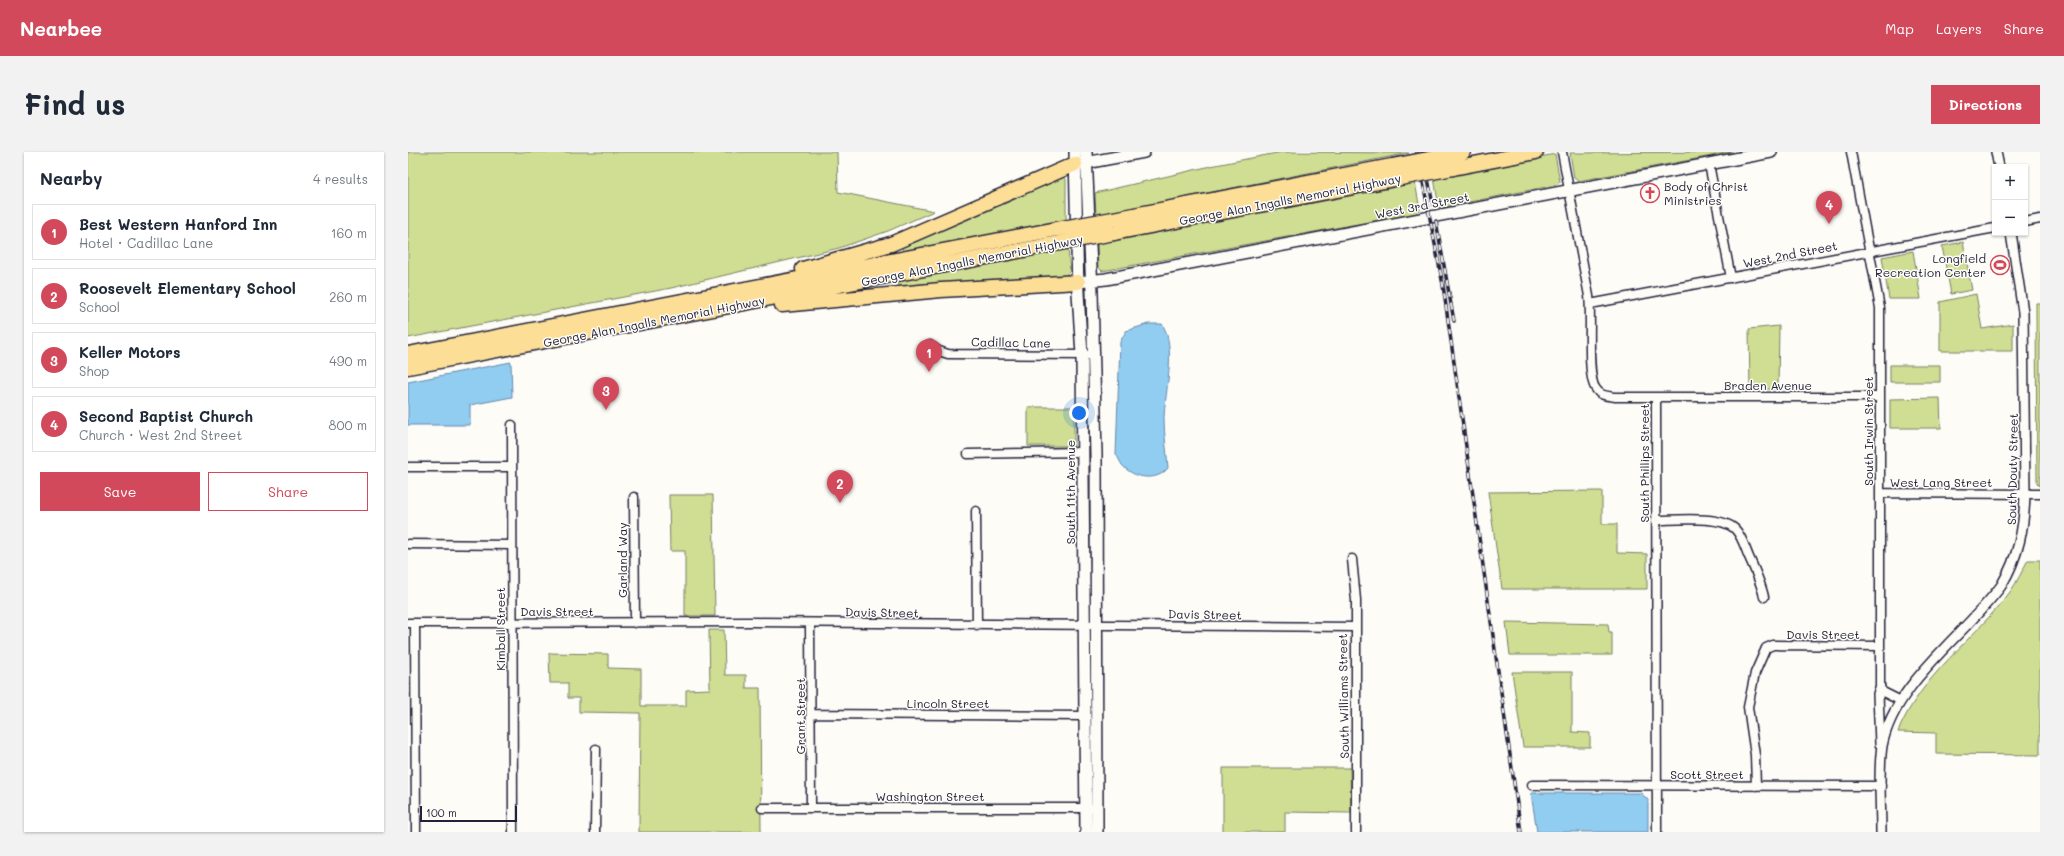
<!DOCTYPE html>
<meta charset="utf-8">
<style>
:root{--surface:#fff;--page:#f2f2f3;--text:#1f2937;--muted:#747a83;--line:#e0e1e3;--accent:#d1495b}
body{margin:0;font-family:Mali,sans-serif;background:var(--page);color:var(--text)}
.controls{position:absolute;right:12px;top:12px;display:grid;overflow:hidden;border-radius:0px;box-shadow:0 1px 3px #0004}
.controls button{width:36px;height:36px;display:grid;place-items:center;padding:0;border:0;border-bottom:1px solid var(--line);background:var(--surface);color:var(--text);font:20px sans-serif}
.scale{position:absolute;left:12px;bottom:10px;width:97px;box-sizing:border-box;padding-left:4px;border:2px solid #22223b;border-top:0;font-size:11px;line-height:14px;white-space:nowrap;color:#22223b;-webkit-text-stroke:3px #fdfcf7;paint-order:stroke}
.you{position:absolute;left:671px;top:261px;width:14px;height:14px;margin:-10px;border:3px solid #fff;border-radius:50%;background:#1a73e8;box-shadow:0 0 0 6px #1a73e833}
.badge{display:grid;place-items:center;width:26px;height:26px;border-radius:50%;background:var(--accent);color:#fff;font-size:13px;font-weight:700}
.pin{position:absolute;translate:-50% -33px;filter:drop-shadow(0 1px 2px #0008)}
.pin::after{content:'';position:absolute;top:21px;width:14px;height:12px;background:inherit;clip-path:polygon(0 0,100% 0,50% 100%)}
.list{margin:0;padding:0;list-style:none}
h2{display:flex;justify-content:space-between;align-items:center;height:52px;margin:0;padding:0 16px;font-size:17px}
h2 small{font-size:13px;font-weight:400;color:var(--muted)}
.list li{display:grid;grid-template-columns:26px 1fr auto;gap:12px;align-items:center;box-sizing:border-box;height:56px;margin:0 8px 8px;padding:0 8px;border:1px solid var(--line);border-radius:0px}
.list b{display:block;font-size:15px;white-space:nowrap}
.list p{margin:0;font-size:13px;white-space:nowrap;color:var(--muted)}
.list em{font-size:13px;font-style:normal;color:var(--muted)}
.actions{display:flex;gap:8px;padding:12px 16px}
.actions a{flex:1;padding:9px 0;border:1px solid var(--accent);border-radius:0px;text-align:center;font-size:14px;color:var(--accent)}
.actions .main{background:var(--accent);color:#fff}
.map{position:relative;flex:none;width:1632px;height:680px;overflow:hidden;border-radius:0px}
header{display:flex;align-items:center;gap:24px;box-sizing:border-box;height:56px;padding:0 20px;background:var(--accent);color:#fff}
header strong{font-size:19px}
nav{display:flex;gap:22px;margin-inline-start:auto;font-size:14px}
.intro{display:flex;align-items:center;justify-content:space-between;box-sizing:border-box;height:96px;padding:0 24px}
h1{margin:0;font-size:28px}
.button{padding:10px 18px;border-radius:0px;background:var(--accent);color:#fff;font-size:14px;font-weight:700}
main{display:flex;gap:24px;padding:0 24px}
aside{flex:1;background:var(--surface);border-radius:0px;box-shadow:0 1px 3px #0004}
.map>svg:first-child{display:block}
.green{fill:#cfde92;stroke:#788066}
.water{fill:#91ccf1;stroke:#6588a8}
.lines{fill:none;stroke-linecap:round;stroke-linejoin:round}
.minor-casing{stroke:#22223b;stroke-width:11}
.tertiary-casing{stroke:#22223b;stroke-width:12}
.secondary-casing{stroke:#22223b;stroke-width:14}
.motorway-casing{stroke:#22223b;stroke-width:17}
.minor{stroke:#fdfcf7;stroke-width:8}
.tertiary{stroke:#fdfcf7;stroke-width:9}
.secondary{stroke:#fdfcf7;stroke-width:11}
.motorway{stroke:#fdde96;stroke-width:14}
.rail-casing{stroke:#22223b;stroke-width:3.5}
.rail{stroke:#fdfcf7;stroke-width:2;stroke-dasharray:6;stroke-linecap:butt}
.motorway-bridge-casing{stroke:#22223b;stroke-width:17;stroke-linecap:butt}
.motorway-bridge{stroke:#fdde96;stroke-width:14}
.labels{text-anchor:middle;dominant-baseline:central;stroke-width:3;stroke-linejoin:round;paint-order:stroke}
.poi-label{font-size:12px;fill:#22223b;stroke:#fdfcf7;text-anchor:start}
.street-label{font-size:12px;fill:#22223b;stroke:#fdfcf7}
</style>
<header>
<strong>Nearbee</strong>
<nav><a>Map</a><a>Layers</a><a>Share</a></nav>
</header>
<div class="intro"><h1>Find us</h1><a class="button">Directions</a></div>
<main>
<aside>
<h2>Nearby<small>4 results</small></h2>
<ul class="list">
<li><span class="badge">1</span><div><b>Best Western Hanford Inn</b><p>Hotel · Cadillac Lane</p></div><em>160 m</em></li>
<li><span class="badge">2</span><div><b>Roosevelt Elementary School</b><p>School</p></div><em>260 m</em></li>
<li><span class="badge">3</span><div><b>Keller Motors</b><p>Shop</p></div><em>490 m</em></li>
<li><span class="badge">4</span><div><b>Second Baptist Church</b><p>Church · West 2nd Street</p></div><em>800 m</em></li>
</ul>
<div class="actions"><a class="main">Save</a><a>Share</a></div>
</aside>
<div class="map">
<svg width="1632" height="680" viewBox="0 0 1632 680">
<rect width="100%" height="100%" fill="#fdfcf7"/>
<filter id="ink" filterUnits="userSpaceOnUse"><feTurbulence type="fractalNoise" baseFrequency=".025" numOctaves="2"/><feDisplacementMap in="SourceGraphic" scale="8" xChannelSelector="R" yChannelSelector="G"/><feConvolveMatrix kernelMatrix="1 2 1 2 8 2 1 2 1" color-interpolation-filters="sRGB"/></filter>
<g filter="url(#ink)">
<path class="green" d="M0 0H429L430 40 526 59 480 79 431 96 263 136 0 186Z
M874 0 1001 1 688 63 687 41 803 14Z
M1325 0 1170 29 1166 26 1162 1Z
M1147 2 1152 30 1148 33 1031 56 1026 26Z
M653 24 658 27V68L495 100 493 91Z
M1007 30 1012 58 1009 61 694 119 690 115 689 91Z
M1555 90 1564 138 1543 142 1534 94Z
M660 97 662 119 657 124 492 138 490 128Z
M1505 99 1513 147H1481L1474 105Z
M1568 142 1574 177 1605 172V199H1532V150Z
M1628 151H1632V334L1629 331Z
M1371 174 1370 237H1342L1341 177Z
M1482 213H1532V230H1482Z
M1532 246 1533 276H1482V247Z
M620 255H666V294H620Z
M1194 339V372H1209V401L1239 402V437H1094L1080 340Z
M261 343H305L307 464H277V399H262Z
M1620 408H1632V603L1528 602V581L1490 580C1513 523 1566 488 1602 440 1609 430 1614 419 1620 408Z
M1098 470 1200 472 1201 480H1204V503H1102Z
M301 478H316L317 523H338V536H352L353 680H231L232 561 171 560V546H160V531H142L141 501 200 502V516L233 517V554H278V538L302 537Z
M1104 520H1164V580L1182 581V595H1115Z
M815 616H942L943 661 877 660V680H815Z"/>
<path class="water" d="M740 172H754C769 194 757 240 756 266 756 283 759 300 760 316 749 330 726 327 714 313 712 310 710 305 708 302L712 190 718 179Z
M103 210 104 245 62 253V273H0V230Z
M1123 641H1233L1240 648V680H1129Z"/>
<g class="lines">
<defs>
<path id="minor" d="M1154 0 1181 144C1184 164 1178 226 1188 237 1192 244 1200 244 1207 245H1472
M1443 0 1472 156V536L1475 540 1493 549
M1301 12 1323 126
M1617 70 1632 67
M1182 152 1587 76
M522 193 531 199 540 202 679 203
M1248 245 1249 680
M104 273 105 680
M560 302 675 300
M0 315H103
M1473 341 1632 342
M226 345 227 471
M568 359 569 473
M1248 368C1267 368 1313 363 1327 377 1334 384 1337 396 1341 405 1347 418 1353 431 1356 445
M0 392 104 393
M944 407 948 448V680
M0 471 345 470 947 475
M7 471 8 680
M402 471 403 656
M404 562 676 564
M1124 633 1473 634
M1348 634 1347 603 1340 555 1347 521 1358 496 1365 493 1472 494
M354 656H682
M187 680 188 597"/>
<path id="tertiary" d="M1588 0 1591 15
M1472 592 1470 542 1472 536
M1473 680C1473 653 1470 620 1474 594 1486 531 1556 484 1593 434 1611 404 1616 376 1617 342L1615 160 1603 81"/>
<path id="secondary" d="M667 0 670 141 674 203 678 680
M678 0 684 140 688 302 689 680
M672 12 736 0
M670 130 698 127 1363 0"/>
<path id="motorway" d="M1041 3 1055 0
M1045 16 1128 0
M705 67 984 14
M706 81 987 27
M395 117 483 92 667 12
M374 153 533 138 670 130
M0 202 649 77
M0 215 652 91"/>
</defs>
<use href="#minor" class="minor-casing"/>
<use href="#tertiary" class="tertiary-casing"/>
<use href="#secondary" class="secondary-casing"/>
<use href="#motorway" class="motorway-casing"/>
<use href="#minor" class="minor"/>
<use href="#tertiary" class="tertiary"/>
<use href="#secondary" class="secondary"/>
<use href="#motorway" class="motorway"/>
<defs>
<path id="rail" d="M1009 0 1035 133 1113 680
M1015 0 1025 53
M1028 69 1046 169"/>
</defs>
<use href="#rail" class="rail-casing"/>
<use href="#rail" class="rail"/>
<defs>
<path id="motorway-bridge" d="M984 14 1041 3
M987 27 1045 16
M649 77 705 67
M652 91 706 81"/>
</defs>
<use href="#motorway-bridge" class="motorway-bridge-casing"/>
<use href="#motorway-bridge" class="motorway-bridge"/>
</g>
</g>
<defs>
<symbol id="church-ring" viewBox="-11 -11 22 22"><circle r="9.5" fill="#fdfcf7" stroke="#d1495b" stroke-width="1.5"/><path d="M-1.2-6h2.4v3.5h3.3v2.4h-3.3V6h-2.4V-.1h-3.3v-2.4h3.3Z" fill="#d1495b"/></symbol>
<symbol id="stadium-ring" viewBox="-11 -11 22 22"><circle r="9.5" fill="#fdfcf7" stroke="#d1495b" stroke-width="1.5"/><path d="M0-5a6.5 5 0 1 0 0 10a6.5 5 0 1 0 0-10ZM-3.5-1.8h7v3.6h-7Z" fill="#d1495b"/></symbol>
</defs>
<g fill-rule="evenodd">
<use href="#church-ring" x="1231" y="30" width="22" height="22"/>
<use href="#stadium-ring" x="1581" y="102" width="22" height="22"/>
</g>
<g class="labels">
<g class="poi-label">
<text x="1256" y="34">Body of Christ<tspan x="1256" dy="14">Ministries</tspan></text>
<text x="1578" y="106" text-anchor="end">Longfield<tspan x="1578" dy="14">Recreation Center</tspan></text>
</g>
<g class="street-label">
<text transform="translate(882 47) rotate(-11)">George Alan Ingalls Memorial Highway</text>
<text transform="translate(1014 53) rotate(-11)">West 3rd Street</text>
<text transform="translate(1382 102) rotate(-11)">West 2nd Street</text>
<text transform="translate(564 108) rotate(-11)">George Alan Ingalls Memorial Highway</text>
<text transform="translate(246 169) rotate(-11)">George Alan Ingalls Memorial Highway</text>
<text transform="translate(603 190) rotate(1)">Cadillac Lane</text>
<text x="1360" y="233">Braden Avenue</text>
<text transform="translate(1460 279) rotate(-90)">South Irwin Street</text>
<text transform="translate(1236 311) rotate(-90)">South Phillips Street</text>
<text transform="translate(1604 317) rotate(-89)">South Douty Street</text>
<text x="1533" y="330">West Lang Street</text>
<text transform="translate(662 340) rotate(-90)">South 11th Avenue</text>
<text transform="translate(214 408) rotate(-90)">Garland Way</text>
<text x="149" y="459">Davis Street</text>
<text transform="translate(474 460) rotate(1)">Davis Street</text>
<text transform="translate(797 462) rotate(1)">Davis Street</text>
<text transform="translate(92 477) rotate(-90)">Kimball Street</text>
<text x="1415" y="482">Davis Street</text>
<text transform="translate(935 544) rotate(-91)">South Williams Street</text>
<text x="540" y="551">Lincoln Street</text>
<text transform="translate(392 564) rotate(-90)">Grant Street</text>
<text x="1299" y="622">Scott Street</text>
<text x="522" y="644">Washington Street</text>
</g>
</g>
</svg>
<div class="controls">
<button>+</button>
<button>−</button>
</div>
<div class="scale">100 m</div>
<div class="you"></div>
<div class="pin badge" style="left:521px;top:220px">1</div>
<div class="pin badge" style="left:432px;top:351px">2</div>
<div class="pin badge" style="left:198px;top:258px">3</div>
<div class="pin badge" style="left:1421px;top:72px">4</div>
</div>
</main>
